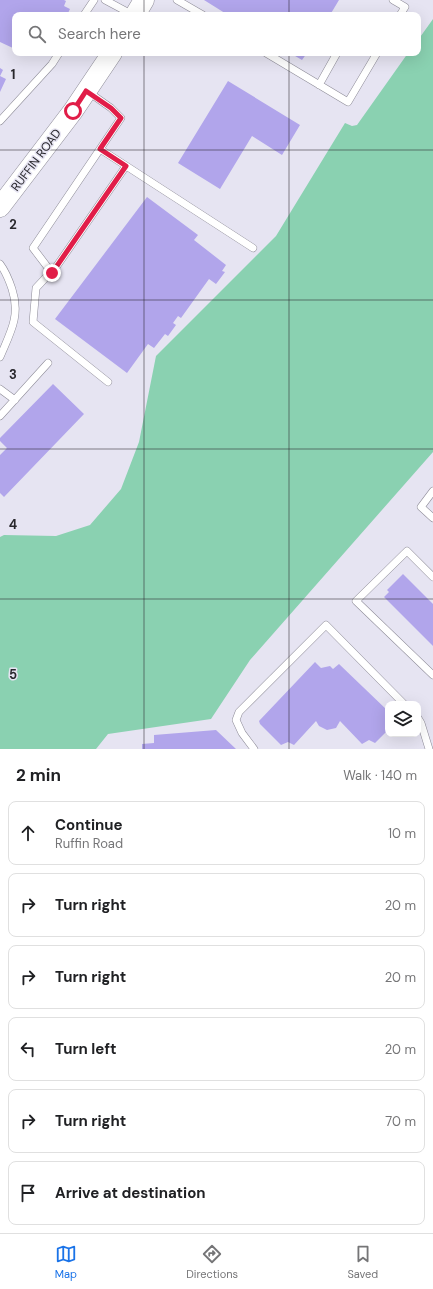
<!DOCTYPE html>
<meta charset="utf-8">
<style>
:root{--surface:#fff;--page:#f6f6f6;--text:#202124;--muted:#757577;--line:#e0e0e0;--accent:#1a73e8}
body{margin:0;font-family:"DM Sans",sans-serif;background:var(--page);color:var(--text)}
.controls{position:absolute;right:12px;bottom:12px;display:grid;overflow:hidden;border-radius:8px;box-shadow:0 4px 16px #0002}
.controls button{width:36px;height:36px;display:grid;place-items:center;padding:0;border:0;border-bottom:1px solid var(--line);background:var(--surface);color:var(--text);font:20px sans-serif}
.stop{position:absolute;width:12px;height:12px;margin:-9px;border:3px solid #e11d48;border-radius:50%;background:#fff}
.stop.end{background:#e11d48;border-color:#fff;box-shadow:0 1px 4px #0008}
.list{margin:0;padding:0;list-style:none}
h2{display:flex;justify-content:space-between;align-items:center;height:52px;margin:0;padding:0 16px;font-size:17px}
h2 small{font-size:13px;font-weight:400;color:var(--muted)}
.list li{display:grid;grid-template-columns:26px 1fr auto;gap:12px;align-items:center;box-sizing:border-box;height:64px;margin:0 8px 8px;padding:0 8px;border:1px solid var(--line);border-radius:8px}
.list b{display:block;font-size:15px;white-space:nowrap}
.list p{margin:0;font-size:13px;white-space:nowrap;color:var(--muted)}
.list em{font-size:13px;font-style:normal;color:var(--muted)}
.icon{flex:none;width:22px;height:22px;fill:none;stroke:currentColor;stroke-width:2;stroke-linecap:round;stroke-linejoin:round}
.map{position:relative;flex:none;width:433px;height:749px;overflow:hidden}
.search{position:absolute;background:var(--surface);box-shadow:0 4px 16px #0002;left:12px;right:12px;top:12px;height:44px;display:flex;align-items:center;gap:10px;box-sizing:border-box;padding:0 14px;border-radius:8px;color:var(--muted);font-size:15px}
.sheet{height:484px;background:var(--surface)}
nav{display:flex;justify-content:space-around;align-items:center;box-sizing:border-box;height:56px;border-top:1px solid var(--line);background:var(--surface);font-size:11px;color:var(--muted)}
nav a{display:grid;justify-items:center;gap:2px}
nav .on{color:var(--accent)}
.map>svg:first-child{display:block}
.green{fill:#8ad1b1}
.building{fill:#b1a5eb}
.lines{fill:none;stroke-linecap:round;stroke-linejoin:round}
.service-casing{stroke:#8d8b97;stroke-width:8}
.secondary-casing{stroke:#8d8b97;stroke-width:21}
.service{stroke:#fff;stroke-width:7}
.secondary{stroke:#fff;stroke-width:20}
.route{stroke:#e11d48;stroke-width:5}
.grid{fill:none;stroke:#28272c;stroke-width:1;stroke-opacity:0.55}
.labels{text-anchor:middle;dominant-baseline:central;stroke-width:3;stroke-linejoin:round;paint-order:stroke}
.street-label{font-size:12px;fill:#28272c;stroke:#e6e4f2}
.grid-label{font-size:13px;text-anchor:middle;font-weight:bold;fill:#28272c;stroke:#e6e4f2;stroke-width:3;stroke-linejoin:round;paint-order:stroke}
</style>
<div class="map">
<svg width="433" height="749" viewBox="0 0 433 749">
<rect width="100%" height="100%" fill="#e6e4f2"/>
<path class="green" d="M433 19V452L250 660 211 719 108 734 96 749H0V537L4 535 56 536 90 525 121 489 139 442 156 356 276 236 345 123 352 126 357 125 408 53H418V40Z"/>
<path class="building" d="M0 0H64L66 1 64 6 70 9 67 15H15V49L0 42Z
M204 0H339L330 15H228Z
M290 53H307L302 60Z
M0 68 3 70 0 76 6 79 0 92Z
M228 81 300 125 282 155 252 136 220 189 178 163Z
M147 197 198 235 194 240 226 265 222 271 225 272 216 284 209 279 181 318 178 316 173 323 176 325 168 336 165 334 154 348 148 344 127 373 55 319Z
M53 384 84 414 4 497 0 493V455L7 448 0 441V438Z
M403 574 433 604V646L384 597 389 592 387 590Z
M315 662 321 668 330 666 333 669 339 664 388 711V730L375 743 369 740 362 744 340 721 336 728 327 730 319 726 316 721 294 745 288 742 281 745 260 724 259 721Z
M216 730 236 749H142V744L154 743V735Z"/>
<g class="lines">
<defs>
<path id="service" d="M105 0 133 15
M177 0 203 15
M393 0 405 7 400 15
M84 15 94 0
M266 53 348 102 377 53
M319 85 337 53
M87 91 111 108 121 118 33 248 52 273 126 166
M0 121 52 64 59 53
M100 149 253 248
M0 264C6 272 9 280 12 289 21 316 10 333 0 357
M51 272 36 288 33 322 108 382
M0 389 15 400
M0 416 48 363
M433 491 421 507 433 518
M433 577 407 551 356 601 433 675
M418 718 421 723 429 749
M254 749 242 733 236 720 239 712 326 625 404 704"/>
<path id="secondary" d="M135 15 144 0
M0 207 73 111 112 53"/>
</defs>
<use href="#service" class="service-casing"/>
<use href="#secondary" class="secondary-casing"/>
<use href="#service" class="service"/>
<use href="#secondary" class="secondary"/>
</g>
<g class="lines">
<path class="route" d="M52 273 126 166 100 149 121 118 111 108 86 91 73 111"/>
</g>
<path class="grid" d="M144 0V15M289 0V15M144 53V749M289 53V749M0 150H433M0 300H433M0 449H433M0 599H433"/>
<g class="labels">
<g class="street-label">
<text transform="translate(36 160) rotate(-53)">RUFFIN ROAD</text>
</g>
</g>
<g class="grid-label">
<text x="13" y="79">1</text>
<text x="13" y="229">2</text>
<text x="13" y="379">3</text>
<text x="13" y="529">4</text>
<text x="13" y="679">5</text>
</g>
</svg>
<div class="controls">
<button><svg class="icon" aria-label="layers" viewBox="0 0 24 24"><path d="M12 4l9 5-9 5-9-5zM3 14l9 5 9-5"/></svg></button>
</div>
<div class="stop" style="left:73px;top:111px"></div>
<div class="stop end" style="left:52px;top:273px"></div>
<div class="search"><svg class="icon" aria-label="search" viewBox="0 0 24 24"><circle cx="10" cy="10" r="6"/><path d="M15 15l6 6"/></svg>Search here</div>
</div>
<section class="sheet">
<h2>2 min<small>Walk · 140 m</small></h2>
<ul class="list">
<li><svg class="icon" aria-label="ahead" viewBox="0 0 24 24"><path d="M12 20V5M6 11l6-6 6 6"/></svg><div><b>Continue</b><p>Ruffin Road</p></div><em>10 m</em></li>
<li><svg class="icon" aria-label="right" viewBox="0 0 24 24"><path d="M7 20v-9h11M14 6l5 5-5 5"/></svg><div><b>Turn right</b></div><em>20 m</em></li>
<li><svg class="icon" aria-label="right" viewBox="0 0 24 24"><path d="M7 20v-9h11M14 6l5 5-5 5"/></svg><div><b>Turn right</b></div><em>20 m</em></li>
<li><svg class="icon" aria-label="left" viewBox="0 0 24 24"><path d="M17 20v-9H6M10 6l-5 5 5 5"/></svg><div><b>Turn left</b></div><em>20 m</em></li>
<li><svg class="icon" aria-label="right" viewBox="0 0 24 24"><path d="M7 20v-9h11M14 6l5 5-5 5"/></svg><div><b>Turn right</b></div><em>70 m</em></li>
<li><svg class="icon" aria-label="arrive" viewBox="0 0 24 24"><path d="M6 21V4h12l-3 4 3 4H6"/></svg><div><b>Arrive at destination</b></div></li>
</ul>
</section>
<nav>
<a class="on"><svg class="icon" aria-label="map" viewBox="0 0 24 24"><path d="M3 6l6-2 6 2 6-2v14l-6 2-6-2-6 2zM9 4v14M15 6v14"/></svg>Map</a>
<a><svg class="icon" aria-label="directions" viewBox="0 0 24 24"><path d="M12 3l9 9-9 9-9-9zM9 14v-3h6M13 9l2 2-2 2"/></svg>Directions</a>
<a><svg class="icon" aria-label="saved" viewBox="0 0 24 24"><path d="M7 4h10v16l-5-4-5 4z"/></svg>Saved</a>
</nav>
